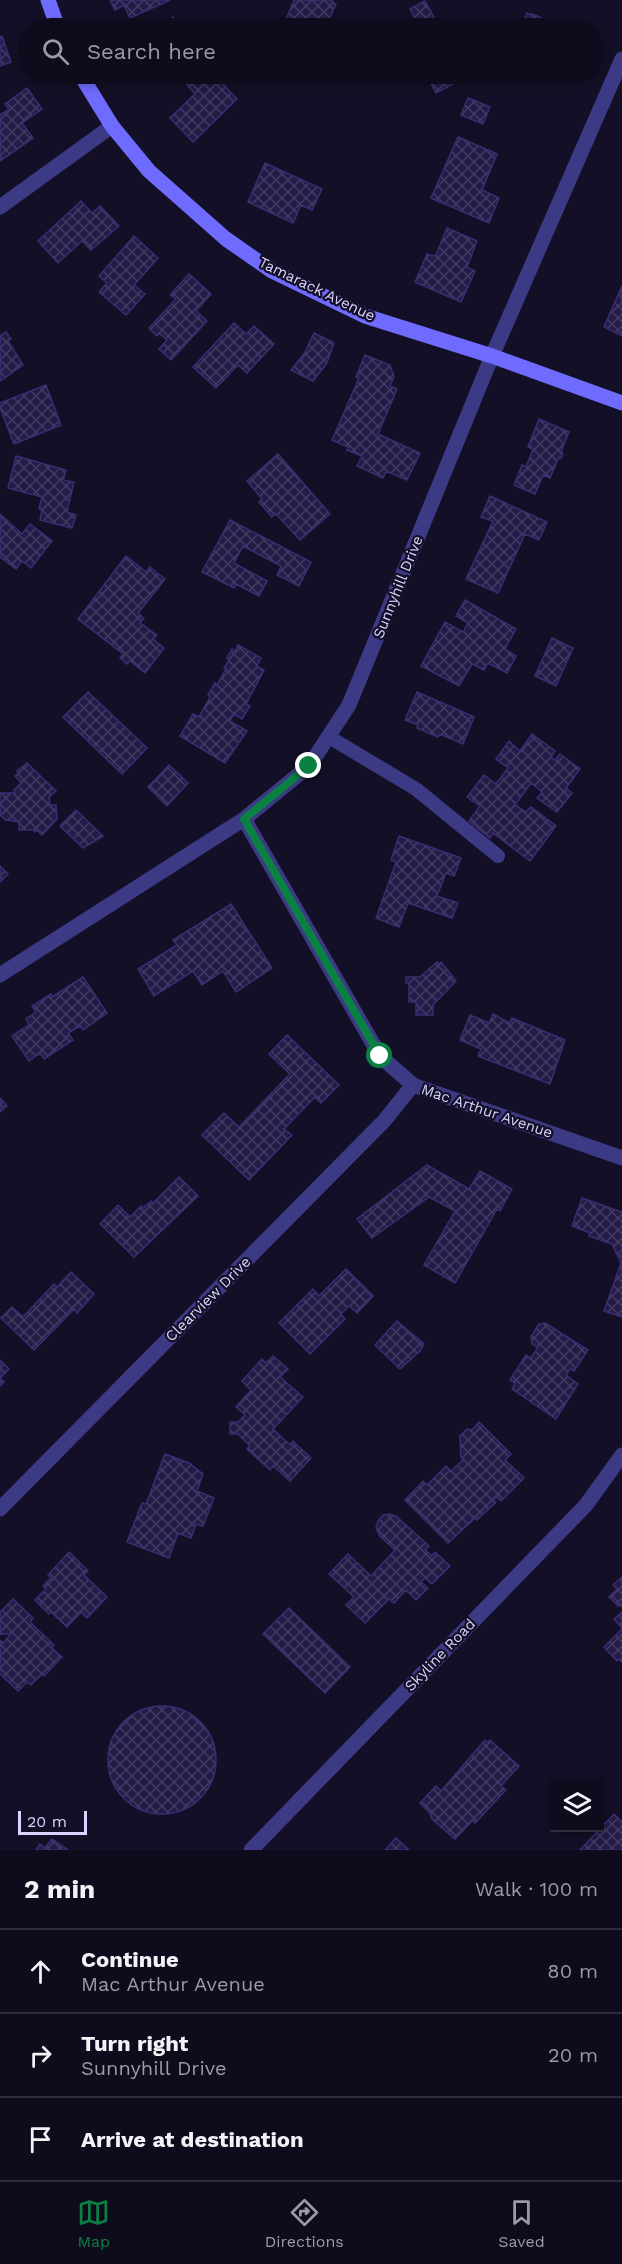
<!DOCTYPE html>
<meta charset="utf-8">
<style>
:root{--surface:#0e0b1c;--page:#1c1929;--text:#f1f3f6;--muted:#9b9ba3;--line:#2e2b3b;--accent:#0b8043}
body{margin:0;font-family:"Work Sans",sans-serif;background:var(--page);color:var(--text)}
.controls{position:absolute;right:18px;bottom:18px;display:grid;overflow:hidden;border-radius:0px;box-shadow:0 3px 9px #0003}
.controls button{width:54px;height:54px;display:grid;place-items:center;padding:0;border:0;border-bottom:2px solid var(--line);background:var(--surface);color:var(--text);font:30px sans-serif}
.scale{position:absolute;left:18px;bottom:15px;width:69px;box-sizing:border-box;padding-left:6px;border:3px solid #d9d4ff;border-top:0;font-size:16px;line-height:21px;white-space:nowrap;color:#d9d4ff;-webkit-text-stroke:4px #130f26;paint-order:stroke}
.stop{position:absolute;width:18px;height:18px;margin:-14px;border:4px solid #0b8043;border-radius:50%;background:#fff}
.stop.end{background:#0b8043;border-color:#fff;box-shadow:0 2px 6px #0008}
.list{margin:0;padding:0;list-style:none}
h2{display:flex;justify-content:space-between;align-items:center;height:78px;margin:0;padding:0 24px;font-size:26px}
h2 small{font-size:20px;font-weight:400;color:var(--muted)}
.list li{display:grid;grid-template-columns:39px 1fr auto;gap:18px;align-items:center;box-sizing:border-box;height:84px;padding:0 24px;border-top:2px solid var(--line)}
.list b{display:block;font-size:22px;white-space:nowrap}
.list p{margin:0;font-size:20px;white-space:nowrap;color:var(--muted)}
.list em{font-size:20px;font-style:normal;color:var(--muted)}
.icon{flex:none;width:33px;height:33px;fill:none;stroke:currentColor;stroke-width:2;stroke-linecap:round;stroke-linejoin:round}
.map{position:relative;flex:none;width:622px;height:1850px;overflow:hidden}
.search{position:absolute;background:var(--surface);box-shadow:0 3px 9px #0003;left:18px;right:18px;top:18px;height:66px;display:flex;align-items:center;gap:15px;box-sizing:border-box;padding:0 21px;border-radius:33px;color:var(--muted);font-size:22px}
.sheet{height:330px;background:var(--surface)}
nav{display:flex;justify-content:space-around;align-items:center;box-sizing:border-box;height:84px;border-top:2px solid var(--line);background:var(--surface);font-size:16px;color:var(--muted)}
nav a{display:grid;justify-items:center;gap:3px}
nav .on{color:var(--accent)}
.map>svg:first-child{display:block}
.building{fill:url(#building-cross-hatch);stroke:#3b2d73;stroke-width:1.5}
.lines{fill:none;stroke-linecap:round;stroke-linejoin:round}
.lane{stroke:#3d3a85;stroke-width:14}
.street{stroke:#3d3a85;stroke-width:15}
.secondary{stroke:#6f6bff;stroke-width:15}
.route{stroke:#0b8043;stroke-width:8}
.labels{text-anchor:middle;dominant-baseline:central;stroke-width:4.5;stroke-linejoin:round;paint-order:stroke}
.street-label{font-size:15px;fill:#d9d4ff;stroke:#130f26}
</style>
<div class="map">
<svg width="622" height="1850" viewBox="0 0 622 1850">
<defs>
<pattern id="building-cross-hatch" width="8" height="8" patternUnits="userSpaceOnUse" patternTransform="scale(1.5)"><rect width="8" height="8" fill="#241b47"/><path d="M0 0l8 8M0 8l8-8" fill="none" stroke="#433b63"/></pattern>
</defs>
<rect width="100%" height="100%" fill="#130f26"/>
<path class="building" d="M110 0H170L130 18 124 5 115 10Z
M294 0H333L332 2 336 4 325 28H285L283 27Z
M425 1 440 28H401L416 20 410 9Z
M527 13 531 15 532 14 565 28H516L517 26 520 28Z
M173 17 181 28H158Z
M2 36 11 62 0 66V37Z
M199 74H214L237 99 193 142 170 118 195 94 187 85Z
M426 74H465L466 77 436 93Z
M527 74H560L555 84 548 81 547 83Z
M27 88 42 109 22 123 33 138 0 161V115L9 109 5 104Z
M468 98 490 107 483 124 461 115Z
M458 137 497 154 482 190 499 198 489 223 431 198Z
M265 163 322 189 312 210 301 205 293 223 248 202Z
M81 201 92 213 100 206 119 226 91 250 82 241 58 263 38 241Z
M447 228 477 241 467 267 475 271 461 302 415 282 427 254 433 256 436 255Z
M134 236 158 258 134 285 145 294 126 315 99 292 107 283 99 276Z
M189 274 211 294 196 311 207 321 171 360 159 349 167 340 159 333 157 336 149 328 176 299 170 295Z
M622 286V336L604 327Z
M234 323 246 334 254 326 274 344 247 373 238 365 216 388 193 367Z
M6 332 11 339 8 341 23 365 0 381V336Z
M314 333 334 343 327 363 313 381 291 370 304 354Z
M365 355 390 365 394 377 390 386 397 389 378 434 420 453 407 480 386 471 383 478 357 466 362 456 347 450 348 447 332 440 359 378 356 377Z
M46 385 61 425 14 444 0 408V403Z
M539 419 569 432 561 452 563 453 561 458 559 457 550 478 543 475 535 494 514 485 522 465 526 467 533 449 528 447Z
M278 454 330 514 300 540 276 514 272 517 259 502 262 499 247 481Z
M16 456 66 470 63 480 74 482 67 512 76 515 72 528 40 520 42 510 39 509 42 497 8 488Z
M490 496 547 522 539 540 525 534 498 593 466 579 493 521 481 517Z
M0 514 22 534 30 524 52 541 31 568 22 561 16 569 0 557Z
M230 520 311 562 299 586 277 575 281 566 243 546 234 563 267 581 259 596 236 584 234 588 202 572Z
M126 556 146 572 150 567 165 579 138 613 144 618 140 623 157 635 153 639 164 648 145 673 130 661 127 664 120 658 123 654 78 619Z
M465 600 516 629 505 649 516 656 507 673 488 663 484 670 472 664 459 686 421 666 445 622 463 632 468 623 456 616Z
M552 638 573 648 556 686 535 676Z
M238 645 261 658 257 666 264 670 246 704 250 706 242 719 234 714 230 721 247 731 225 763 180 736 193 714 199 717 210 697 208 695 215 683 217 685 226 669 224 668 229 660 227 658 232 649 235 651Z
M88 692 147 748 122 774 63 717Z
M417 692 474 717 463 744 440 734 438 737 417 728 418 725 405 720Z
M532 734 555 751 551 757 555 760 560 754 580 769 566 788 572 793 557 812 537 798 542 792 531 783 515 805 526 812 531 807 556 826 530 861 493 833 490 838 469 821 480 806 467 797 484 775 496 784 508 768 496 759 509 741 520 751Z
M27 763 56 791 49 797 50 805H56L57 819 42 835 37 830 35 832 33 830H19V822L6 820 0 815V793H15L14 790 21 783 15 776 18 773 17 771Z
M169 765 188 783 167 806 148 787Z
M76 810 103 836 83 848 60 826Z
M399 836 461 858 454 876 446 873 437 896 458 903 452 918 408 903 399 927 376 918 396 862 391 860Z
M0 866 8 874 0 882Z
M231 904 272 968 236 992 223 971 202 985 193 971 154 996 138 969 177 945 173 940Z
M437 962 439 964 441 962 456 981 433 1005V1015H416V1002H409V983H406V977H420Z
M83 977 107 1013 83 1030 80 1026 68 1033 73 1040 44 1059 40 1053 29 1061 12 1036 29 1025 26 1019 36 1012 32 1006 51 994 52 997Z
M493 1014 510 1023 512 1018 565 1040 550 1084 478 1056 481 1049 460 1040 470 1015 489 1023Z
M287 1035 339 1085 321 1103 315 1097 284 1129 292 1135 249 1180 202 1135 224 1113 239 1127 290 1074 269 1054Z
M0 1098 7 1106 0 1112Z
M427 1165 469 1189 480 1171 512 1189 500 1211 497 1209 455 1283 424 1265 455 1211 429 1197 372 1238 357 1219Z
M179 1177 198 1196 134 1257 100 1224 118 1205 130 1217 141 1206 143 1208 151 1201 153 1203Z
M582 1198 622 1212V1317L604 1311 621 1263 612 1244 589 1236 590 1233 572 1226Z
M346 1269 373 1296 357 1313 349 1306 341 1314 345 1319 310 1354 279 1323 313 1289 319 1296Z
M71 1272 94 1294 77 1313 74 1309 34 1350 1 1318 12 1307 23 1317 54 1284 57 1287Z
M397 1321 424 1344 420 1351 400 1369 375 1345Z
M545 1323 588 1350 574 1371 571 1368 566 1375 578 1384 556 1419 512 1389 515 1383 510 1380 526 1355 531 1358 538 1347 532 1344 531 1337 539 1324Z
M273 1356 288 1369 280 1377 303 1397 273 1429 290 1445 293 1441 311 1458 290 1481 273 1466 270 1470 247 1449 250 1446 238 1434H230V1422H238L245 1415 236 1407 251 1390 242 1381 262 1359 266 1363Z
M0 1360 9 1369 0 1378 4 1382 0 1386Z
M479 1422 511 1454 505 1460 524 1478 501 1501 497 1497 493 1500 496 1502 477 1520 475 1518 448 1543 405 1500 423 1481 427 1485 446 1466 451 1471 463 1460 461 1457 460 1436 467 1429 472 1430Z
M165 1454 189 1463 203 1474 197 1491 214 1498 203 1526 196 1524 191 1538 178 1533 169 1558 127 1542 142 1503 146 1504Z
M390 1514 397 1517 429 1546 425 1550 432 1556 435 1552 450 1566 432 1584 425 1578 421 1582 428 1588 416 1600 406 1590 394 1603 389 1599 365 1623 346 1605 354 1597 329 1574 348 1554 371 1576 395 1550 380 1536 376 1528 378 1521 383 1515Z
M69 1552 88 1571 84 1575 107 1597 87 1618 81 1612 67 1627 51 1612 49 1614 35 1600 46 1589 43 1586 51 1578 48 1575Z
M622 1577V1607L620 1605 618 1606 609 1597 617 1589 613 1585Z
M13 1599 33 1618 30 1622 54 1645 52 1648 62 1657 44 1676 42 1674 31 1685 27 1682 18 1691 0 1674V1640L3 1643 11 1634H0V1612Z
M289 1608 350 1667 325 1693 263 1634Z
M622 1612V1628L614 1619Z
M622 1629V1662L619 1659 617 1661 604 1647Z
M108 1760a54 54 0 1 1 108 0a54 54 0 1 1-108 0Z
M485 1740 488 1742 490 1740 519 1766 501 1786 506 1790 475 1823 473 1820 455 1839 432 1819 430 1813 420 1803 436 1786 441 1791Z
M614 1814 622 1822V1850H580Z
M396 1838 409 1850H385Z
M52 1839 68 1850H36L40 1844 45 1848Z"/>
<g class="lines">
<path class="lane" d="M329 737 416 789 498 856"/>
<path class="street" d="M0 207 112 126
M244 819 380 1056 413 1085 622 1158
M0 975 244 819 309 766 349 705 492 356 622 59
M0 1509 384 1121 413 1085
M251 1850 586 1505 622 1455"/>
<path class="secondary" d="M48 0 58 28
M80 74 112 126 149 171 226 239 272 271 365 316 492 356 622 403"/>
</g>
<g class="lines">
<path class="route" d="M309 766 244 819 380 1056"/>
</g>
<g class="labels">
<g class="street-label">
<text transform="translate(317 289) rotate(26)">Tamarack Avenue</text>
<text transform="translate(398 587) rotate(-68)">Sunnyhill Drive</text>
<text transform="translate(487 1111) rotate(19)">Mac Arthur Avenue</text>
<text transform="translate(208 1299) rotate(-45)">Clearview Drive</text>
<text transform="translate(440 1655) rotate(-46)">Skyline Road</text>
</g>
</g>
</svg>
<div class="controls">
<button><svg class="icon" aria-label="layers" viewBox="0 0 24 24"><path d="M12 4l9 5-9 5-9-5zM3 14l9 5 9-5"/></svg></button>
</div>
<div class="scale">20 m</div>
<div class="stop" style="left:380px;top:1056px"></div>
<div class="stop end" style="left:309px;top:766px"></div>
<div class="search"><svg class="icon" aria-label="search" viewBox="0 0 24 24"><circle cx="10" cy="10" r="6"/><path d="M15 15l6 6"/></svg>Search here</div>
</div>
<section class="sheet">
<h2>2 min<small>Walk · 100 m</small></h2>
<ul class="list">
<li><svg class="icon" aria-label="ahead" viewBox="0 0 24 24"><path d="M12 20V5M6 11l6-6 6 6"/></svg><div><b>Continue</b><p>Mac Arthur Avenue</p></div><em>80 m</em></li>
<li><svg class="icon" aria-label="right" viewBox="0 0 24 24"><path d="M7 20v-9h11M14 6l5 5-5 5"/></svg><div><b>Turn right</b><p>Sunnyhill Drive</p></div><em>20 m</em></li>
<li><svg class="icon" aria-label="arrive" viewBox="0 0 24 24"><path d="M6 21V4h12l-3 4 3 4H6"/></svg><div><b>Arrive at destination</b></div></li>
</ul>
</section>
<nav>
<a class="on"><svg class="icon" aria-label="map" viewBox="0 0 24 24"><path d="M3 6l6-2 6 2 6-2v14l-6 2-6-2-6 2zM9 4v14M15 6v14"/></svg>Map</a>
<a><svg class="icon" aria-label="directions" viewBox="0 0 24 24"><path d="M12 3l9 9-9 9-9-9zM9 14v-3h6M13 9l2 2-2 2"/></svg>Directions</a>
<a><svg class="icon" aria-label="saved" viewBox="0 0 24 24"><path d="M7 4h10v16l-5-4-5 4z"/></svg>Saved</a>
</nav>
